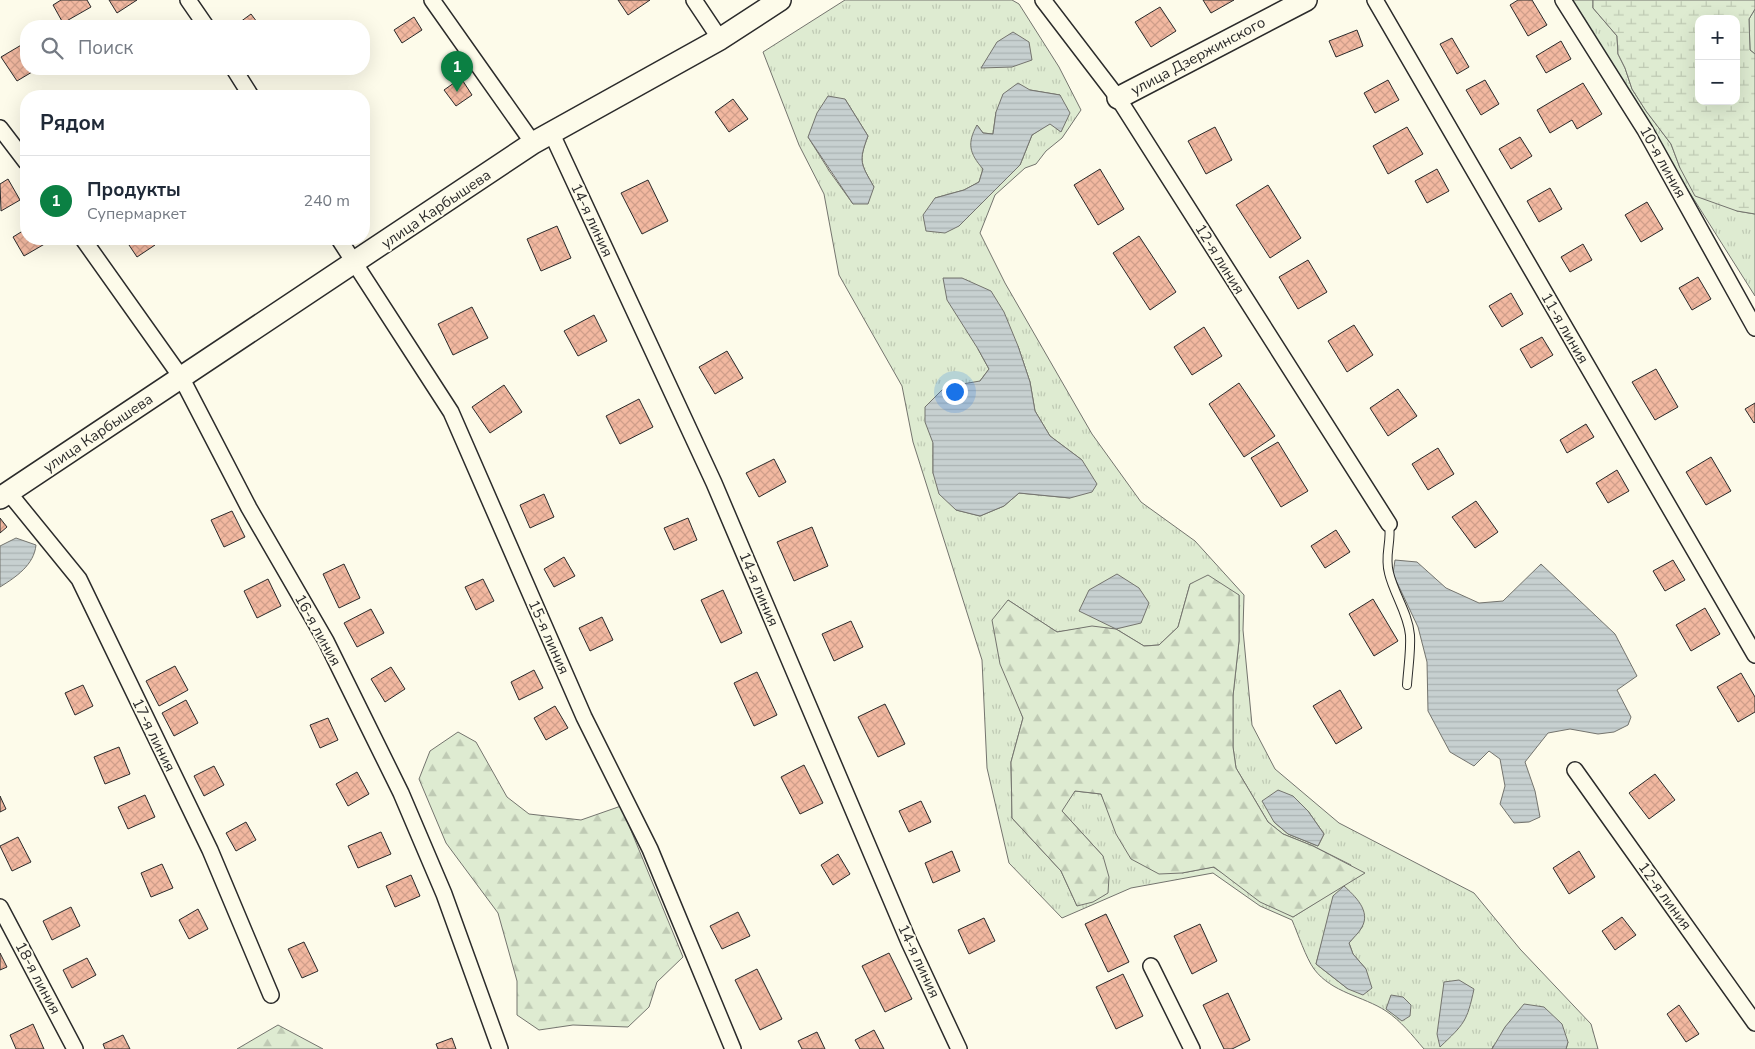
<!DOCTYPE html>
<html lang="ru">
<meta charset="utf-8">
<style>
:root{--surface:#fff;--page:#f6f6f7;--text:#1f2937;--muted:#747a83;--line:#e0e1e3;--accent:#0b8043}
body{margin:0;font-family:"Nunito Sans",sans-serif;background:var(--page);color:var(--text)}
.controls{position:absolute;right:15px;top:15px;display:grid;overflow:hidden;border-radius:10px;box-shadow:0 5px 20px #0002}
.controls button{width:45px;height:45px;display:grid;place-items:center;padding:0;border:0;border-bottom:1px solid var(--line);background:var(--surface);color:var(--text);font:25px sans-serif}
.you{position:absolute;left:954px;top:391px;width:18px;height:18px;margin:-12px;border:4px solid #fff;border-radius:50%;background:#1a73e8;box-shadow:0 0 0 8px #1a73e833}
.badge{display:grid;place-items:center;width:32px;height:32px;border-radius:50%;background:var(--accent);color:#fff;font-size:16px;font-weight:700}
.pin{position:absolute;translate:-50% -41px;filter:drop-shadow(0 1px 2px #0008)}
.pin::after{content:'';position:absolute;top:26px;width:18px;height:15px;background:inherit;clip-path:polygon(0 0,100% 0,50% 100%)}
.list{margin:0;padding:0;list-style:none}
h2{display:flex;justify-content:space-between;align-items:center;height:65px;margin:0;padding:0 20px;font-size:21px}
h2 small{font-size:16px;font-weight:400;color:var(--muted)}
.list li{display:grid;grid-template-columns:32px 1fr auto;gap:15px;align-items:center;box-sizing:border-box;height:90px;padding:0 20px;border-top:1px solid var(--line)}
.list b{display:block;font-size:19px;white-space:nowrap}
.list p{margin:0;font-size:16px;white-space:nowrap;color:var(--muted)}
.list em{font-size:16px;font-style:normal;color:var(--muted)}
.icon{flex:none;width:28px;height:28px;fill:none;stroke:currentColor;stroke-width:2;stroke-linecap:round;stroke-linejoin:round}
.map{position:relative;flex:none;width:1755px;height:1049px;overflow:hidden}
.search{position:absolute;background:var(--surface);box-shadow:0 5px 20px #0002;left:20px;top:20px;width:350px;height:55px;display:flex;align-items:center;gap:12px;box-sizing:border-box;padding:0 18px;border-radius:20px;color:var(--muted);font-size:19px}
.panel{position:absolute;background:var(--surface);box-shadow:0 5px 20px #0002;left:20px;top:90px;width:350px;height:155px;border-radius:20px}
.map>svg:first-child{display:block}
.grass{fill:url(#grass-tufts);stroke:#74746e;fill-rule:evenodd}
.forest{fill:url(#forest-firs);stroke:#74746e}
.wetland{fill:url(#wetland-marsh);stroke:#74746e;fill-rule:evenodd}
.water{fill:url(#water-rules);stroke:#74746e}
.building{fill:url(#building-cross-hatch);stroke:#2b2b2b}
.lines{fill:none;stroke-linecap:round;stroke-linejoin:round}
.lane-casing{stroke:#2b2b2b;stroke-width:10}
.street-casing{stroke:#2b2b2b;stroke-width:18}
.secondary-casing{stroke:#2b2b2b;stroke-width:24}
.lane{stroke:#fdfbea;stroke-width:8}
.street{stroke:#fdfbea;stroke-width:15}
.secondary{stroke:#fdfbea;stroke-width:21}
.labels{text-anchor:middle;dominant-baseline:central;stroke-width:4;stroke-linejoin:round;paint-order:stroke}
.street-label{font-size:15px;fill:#2b2b2b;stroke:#fdfbea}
</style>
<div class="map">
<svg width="1755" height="1049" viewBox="0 0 1755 1049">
<defs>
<pattern id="grass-tufts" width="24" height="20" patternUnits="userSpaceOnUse" patternTransform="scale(1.25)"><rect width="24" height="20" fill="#deebd1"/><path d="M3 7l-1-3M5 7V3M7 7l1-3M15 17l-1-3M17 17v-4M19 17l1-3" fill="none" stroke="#bfcab4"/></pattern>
<pattern id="forest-firs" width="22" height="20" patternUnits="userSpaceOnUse" patternTransform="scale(1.25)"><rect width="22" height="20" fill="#deebd1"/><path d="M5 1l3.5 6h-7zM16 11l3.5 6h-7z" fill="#bfcab4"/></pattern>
<pattern id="wetland-marsh" width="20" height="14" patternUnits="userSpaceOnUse" patternTransform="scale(1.25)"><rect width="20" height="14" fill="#deebd1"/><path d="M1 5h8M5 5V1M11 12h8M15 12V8" fill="none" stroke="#bfcab4"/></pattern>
<pattern id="water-rules" width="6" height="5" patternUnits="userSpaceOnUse" patternTransform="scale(1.25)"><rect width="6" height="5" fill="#c7d0d0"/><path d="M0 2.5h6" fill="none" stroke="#abb3b3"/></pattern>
<pattern id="building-cross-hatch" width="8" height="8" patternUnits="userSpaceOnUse" patternTransform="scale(1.25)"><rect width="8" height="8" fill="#f2b8a0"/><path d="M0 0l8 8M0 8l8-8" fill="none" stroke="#d09e8a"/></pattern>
</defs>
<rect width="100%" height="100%" fill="#fdfbea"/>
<path class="grass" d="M845 0H1012L1019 4 1059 67 1081 110 1062 138 1046 151 1036 164 1025 168 995 195 980 233 1005 283 1092 434 1141 502 1195 541 1244 595 1243 630 1252 725 1275 769 1339 823 1474 893 1520 949 1591 1024 1598 1049H1566L1568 1042 1493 1046 1492 1049H1424C1412 1035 1401 1021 1386 1011 1363 996 1332 993 1314 969 1306 958 1298 934 1292 920L1260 906 1213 873 1131 888 1062 918 1009 863 987 768 982 660 913 442 902 386 839 275 824 194 799 145 763 52ZM1030 90 1060 95 1061 131 1050 123 1032 135 1020 165 959 226 935 198 964 190 979 182 983 169 977 125 983 133 993 134 996 112ZM845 99 868 136C858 162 861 164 874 187L853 204 830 172 808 137ZM1018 346 1030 382 1035 411 1050 436 1082 460 1070 498 1019 493 1004 506 980 516 956 510 933 473V443L989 369 978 349ZM1190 584 1239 595V641L1233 696V747L1236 768 1268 822 1283 834 1313 846 1351 865 1345 884 1293 917 1213 867 1182 873 1108 810 1101 794 1075 791 1061 810 1103 856 1077 906 1061 871 1012 818 1011 762 1023 718 1016 699 1008 600 1057 632 1092 627 1116 629 1144 646 1159 645 1178 627ZM1293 796 1308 811 1324 834 1318 846 1288 834 1274 822ZM1363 926 1349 943 1353 954 1366 969 1348 989 1316 964 1322 942Z
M1568 0H1593V8L1617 36 1618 54 1625 68 1632 89 1646 111 1671 144 1680 168 1737 211 1755 214V296Z
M1755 9V54L1750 50 1749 19Z"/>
<path class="forest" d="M1208 575 1239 595V641L1233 696V747L1236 768 1268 822 1283 834 1313 846 1365 873 1293 917 1260 902 1214 867 1182 873 1159 874 1131 859 1116 834 1101 794 1075 791 1062 811 1103 856 1109 877 1108 893 1093 902 1077 906 1061 871 1012 818 1011 762 1023 718 1000 664 992 620 1008 600 1057 632 1092 626 1116 629 1144 646 1159 645 1178 627 1190 584Z
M458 732 476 742 507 797 529 814 581 820 621 806 683 957 657 982 649 1007 628 1027 573 1025 539 1030 517 1015V981L498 913 446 843 419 779 430 751Z
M278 1025 323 1049H237Z"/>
<path class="wetland" d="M1593 0H1755V9L1749 19 1750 50 1755 54V214L1737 211 1695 196 1680 168 1671 144 1646 111 1632 89 1625 68 1618 54 1617 36 1593 8ZM1699 19H1736V101H1699Z"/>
<path class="water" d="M1013 32 1029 42 1032 60 1012 67 981 68 997 42Z
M1018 83 1030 90 1060 95 1070 113 1061 132 1050 124 1032 135 1020 165 959 226 945 233 926 231 923 215 935 198 964 190 979 182 983 169C969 153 967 143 977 125L983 133 993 134 996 112 1003 94Z
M828 96 845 99 868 136C858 162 861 164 874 187L868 204H853L808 137 817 113Z
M943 278H962L991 291 1004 312 1018 346 1030 382 1035 411 1050 436 1082 460 1097 484 1092 492 1070 498 1019 493 1004 506 980 516 956 510 939 494 933 473V443L925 422V407L945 387 980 381 989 369 978 349 947 300Z
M16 538 36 545C34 565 16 577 0 587V546Z
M1395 560 1417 562 1446 588 1479 603 1503 601 1541 564 1615 634 1637 676 1617 690 1631 717 1628 725 1614 732 1598 734 1570 729 1548 733 1525 762 1535 791 1540 817 1529 822 1514 823 1500 804 1505 786 1500 759 1489 751 1474 766 1450 752 1428 711 1427 662 1418 627 1393 574Z
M1117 574 1139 588 1149 603 1141 623 1116 629 1079 611 1089 590Z
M1278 790 1293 796 1308 811 1324 834 1318 846 1288 834 1274 822 1262 801Z
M1344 886C1355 896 1371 911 1362 927 1359 933 1353 938 1349 943L1353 954 1366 969 1372 988 1363 995 1348 989 1316 964 1333 896Z
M1459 980 1474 989C1467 1022 1464 1024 1440 1047L1437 1034 1444 982Z
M1391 995 1403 997 1411 1005 1410 1016 1402 1021 1386 1009Z
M1524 1004 1544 1007 1562 1024 1568 1042 1566 1049H1492L1505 1027Z"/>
<path class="building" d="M61 0H87L91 7 63 23 53 5Z
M109 0H137L117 13Z
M618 0H650L628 15Z
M1203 0H1234L1211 13Z
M1518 0H1532L1547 25 1528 36 1510 5Z
M1160 7 1176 31 1151 47 1135 22Z
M251 14 260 26H237L236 25Z
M414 17 422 30 402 43 394 30Z
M1357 30 1363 46 1336 57 1329 41Z
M1452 38 1469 67 1457 74 1440 44Z
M1561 41 1571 59 1546 73 1536 56Z
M23 44 26 50V69H37L17 81 1 57Z
M461 78 472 95 456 106 444 90Z
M1388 80 1399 100 1375 113 1364 93Z
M1485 80 1499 104 1481 115 1466 90Z
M1583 83 1602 114 1577 129 1572 120 1550 133 1537 110Z
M733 99 748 119 729 132 715 112Z
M1215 127 1232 160 1206 174 1188 141Z
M1407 127 1423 154 1388 174 1373 146Z
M1520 137 1532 156 1511 169 1499 149Z
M1100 169 1124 209 1098 225 1074 185Z
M1437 169 1449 191 1427 203 1415 181Z
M8 179 20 200 1 211 0 184Z
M648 180 668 221 642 234 621 193Z
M1268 185 1301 238 1270 258 1236 205Z
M1550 188 1562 209 1539 222 1527 201Z
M1647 202 1663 229 1641 242 1625 215Z
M557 226 571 258 541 271 527 239Z
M26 229V239H46L48 242 24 256 13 237Z
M1139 236 1176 292 1150 310 1113 253Z
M125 239H151L155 245 137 257Z
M1583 244 1592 260 1570 272 1561 257Z
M1308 260 1327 292 1298 309 1279 277Z
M1698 277 1711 299 1692 310 1679 288Z
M1511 293 1523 314 1502 327 1489 306Z
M472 307 488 338 453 355 438 324Z
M594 315 607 341 578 356 564 331Z
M1354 325 1373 355 1347 372 1328 341Z
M1204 327 1222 356 1192 375 1174 347Z
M1542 337 1553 355 1531 368 1520 349Z
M727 351 743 378 715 394 699 367Z
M1656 369 1678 407 1655 420 1632 382Z
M1239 383 1275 436 1244 457 1209 404Z
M504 385 522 412 490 433 472 407Z
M1398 389 1417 416 1388 436 1370 408Z
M639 399 653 427 620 444 606 416Z
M1755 403V422L1754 423 1745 409Z
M1586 424 1594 437 1567 453 1560 440Z
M1278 442 1308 491 1281 507 1251 458Z
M1438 448 1454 474 1428 490 1412 464Z
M1711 457 1731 491 1706 505 1686 472Z
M774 459 786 482 759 497 746 473Z
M1617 470 1629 491 1608 503 1596 483Z
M544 494 554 517 530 528 520 505Z
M1476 501 1498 532 1475 548 1452 517Z
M232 511 245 537 224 547 211 520Z
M0 518 7 527 0 533Z
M688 518 697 540 674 550 664 528Z
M812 527 828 566 794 581 777 542Z
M1336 530 1350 552 1325 568 1311 546Z
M564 557 575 576 554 587 544 569Z
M1673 560 1685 580 1665 591 1653 571Z
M344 564 360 598 339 608 323 574Z
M268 579 281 606 257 618 244 591Z
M483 579 494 601 476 610 465 587Z
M723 590 742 633 721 643 701 600Z
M1373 599 1398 641 1374 656 1349 614Z
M1705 608 1720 634 1691 651 1676 625Z
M371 609 384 633 357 647 344 623Z
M602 617 613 640 590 651 579 628Z
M851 621 863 647 834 661 822 634Z
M175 666 188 690 159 706 146 681Z
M391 667 405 689 385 702 371 679Z
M534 670 543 688 519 700 511 682Z
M757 672 777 715 754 726 734 683Z
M1741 673 1755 697V712L1738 722 1717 687Z
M83 685 93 706 75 715 65 693Z
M1340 690 1362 728 1336 744 1313 706Z
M186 700 198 723 174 736 162 713Z
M885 704 905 744 878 757 858 717Z
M555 706 568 728 546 740 534 718Z
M328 718 338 740 320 748 310 725Z
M119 747 130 774 105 784 94 757Z
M804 765 823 803 800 814 781 777Z
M214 766 224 785 204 796 194 776Z
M357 772 369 794 348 806 336 784Z
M1655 774 1675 800 1649 819 1629 793Z
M145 795 155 817 128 829 118 807Z
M0 796 6 809 0 812Z
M921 801 931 822 909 832 899 811Z
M246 822 256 840 236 851 226 833Z
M381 832 391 854 358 868 348 846Z
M18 837 31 862 12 871 0 846Z
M952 851 960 871 933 883 925 863Z
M1579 851 1595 877 1569 894 1553 868Z
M838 854 850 874 833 885 821 865Z
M162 864 173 888 151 897 141 873Z
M411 875 420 896 395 907 386 886Z
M71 907 80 926 52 940 43 921Z
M198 909 208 929 189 939 179 920Z
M738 912 750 936 722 949 710 926Z
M1106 914 1129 962 1108 972 1085 924Z
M1622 917 1636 935 1615 950 1602 931Z
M984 918 995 941 969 954 958 930Z
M1200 924 1217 961 1192 974 1174 936Z
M304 942 318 971 302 978 288 949Z
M0 953 7 967 0 970Z
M889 953 912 999 885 1012 862 966Z
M87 958 96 975 72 988 63 970Z
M757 969 782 1019 760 1030 735 980Z
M1123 974 1143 1016 1116 1029 1096 987Z
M1228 993 1250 1040 1232 1049H1224L1203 1005Z
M1679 1005 1699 1034 1686 1042 1667 1014Z
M33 1024 44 1049H16L10 1035Z
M874 1030 884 1049H860L855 1040Z
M817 1032 825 1049H802L798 1041Z
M123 1035 130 1049H105L103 1044Z
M452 1038 456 1049H438L436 1044Z"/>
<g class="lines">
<defs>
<path id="lane" d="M1389 524C1392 542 1384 555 1389 573 1394 594 1408 613 1410 635 1411 651 1408 669 1407 685"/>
<path id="street" d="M188 0 206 26
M432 0 533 143
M694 0 720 39
M1043 0 1118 98 1389 524
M1375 0 1755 655
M1563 0 1645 130 1755 328
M234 69 251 96
M0 128 26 162
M551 132 714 483 909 942 959 1049
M83 239 181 377 249 508 326 641 401 793 444 894 500 1049
M339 239 451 412 584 717 650 849 733 1049
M9 493 79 579 210 850 271 995
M1575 770 1755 1023
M0 907 75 1049
M1151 966 1192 1049"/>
<path id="secondary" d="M1118 98 1306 0
M0 498 533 143 720 39 780 0"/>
</defs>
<use href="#lane" class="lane-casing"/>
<use href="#street" class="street-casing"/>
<use href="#secondary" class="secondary-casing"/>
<use href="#lane" class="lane"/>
<use href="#street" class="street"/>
<use href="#secondary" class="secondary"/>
</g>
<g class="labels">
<g class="street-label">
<text transform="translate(1198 56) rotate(-28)">улица Дзержинского</text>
<text transform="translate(1663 162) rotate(61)">10-я линия</text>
<text transform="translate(436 209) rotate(-34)">улица Карбышева</text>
<text transform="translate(592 220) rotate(65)">14-я линия</text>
<text transform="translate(1220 259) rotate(58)">12-я линия</text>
<text transform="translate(1565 328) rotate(60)">11-я линия</text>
<text transform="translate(98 433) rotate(-34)">улица Карбышева</text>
<text transform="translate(759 589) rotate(67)">14-я линия</text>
<text transform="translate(318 630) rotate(61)">16-я линия</text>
<text transform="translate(549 637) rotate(66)">15-я линия</text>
<text transform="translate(154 735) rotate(64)">17-я линия</text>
<text transform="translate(1665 896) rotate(54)">12-я линия</text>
<text transform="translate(919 961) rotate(65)">14-я линия</text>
<text transform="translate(38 978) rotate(62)">18-я линия</text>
</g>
</g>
</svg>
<div class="controls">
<button>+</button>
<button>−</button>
</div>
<div class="you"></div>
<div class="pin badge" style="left:457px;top:92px">1</div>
<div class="search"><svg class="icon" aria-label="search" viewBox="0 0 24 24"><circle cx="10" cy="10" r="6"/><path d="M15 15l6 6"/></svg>Поиск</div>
<section class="panel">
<h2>Рядом<small></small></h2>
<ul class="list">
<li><span class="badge">1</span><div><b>Продукты</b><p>Супермаркет</p></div><em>240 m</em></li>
</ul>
</section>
</div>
